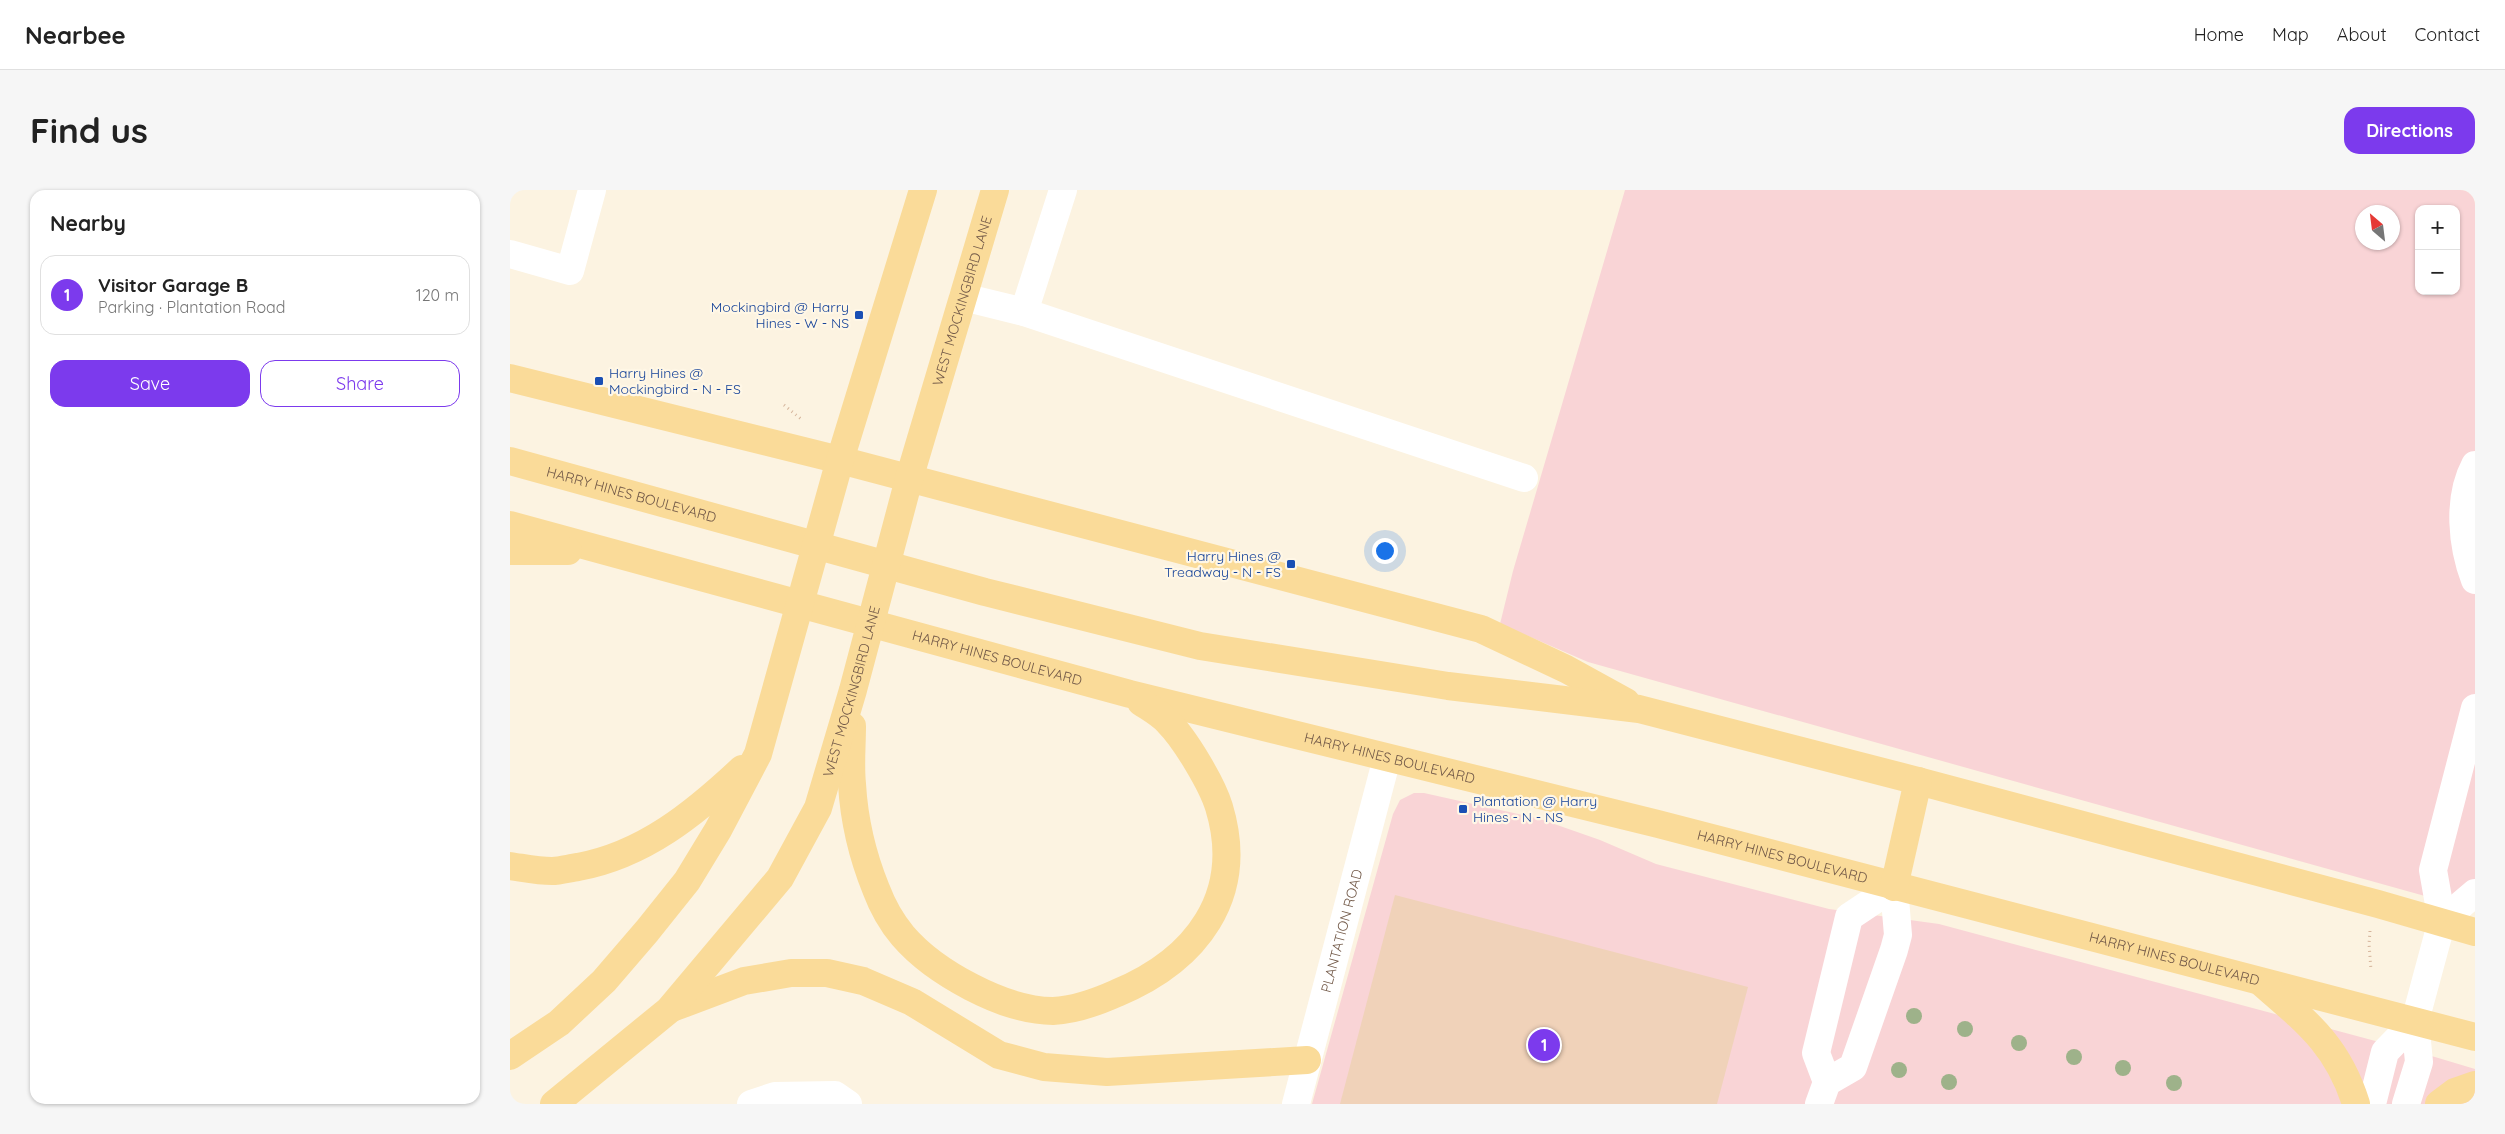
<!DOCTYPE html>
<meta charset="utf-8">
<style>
:root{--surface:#fff;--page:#f6f6f6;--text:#222;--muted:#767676;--line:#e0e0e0;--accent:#7c3aed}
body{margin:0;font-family:Quicksand,sans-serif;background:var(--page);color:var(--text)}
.controls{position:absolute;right:15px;top:15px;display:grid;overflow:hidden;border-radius:10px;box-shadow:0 1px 4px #0004}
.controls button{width:45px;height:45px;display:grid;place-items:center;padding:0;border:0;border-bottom:1px solid var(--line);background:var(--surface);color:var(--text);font:25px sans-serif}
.compass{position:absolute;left:1845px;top:15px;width:45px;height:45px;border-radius:50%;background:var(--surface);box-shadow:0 1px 4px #0004;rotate:332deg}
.you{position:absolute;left:874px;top:360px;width:18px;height:18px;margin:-12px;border:4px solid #fff;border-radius:50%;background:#1a73e8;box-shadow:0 0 0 8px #1a73e833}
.badge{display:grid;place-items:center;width:32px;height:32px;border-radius:50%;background:var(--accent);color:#fff;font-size:16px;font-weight:700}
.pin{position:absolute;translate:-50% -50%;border:2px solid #fff;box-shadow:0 1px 5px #0006}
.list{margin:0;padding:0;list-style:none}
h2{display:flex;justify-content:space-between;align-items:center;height:65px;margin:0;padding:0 20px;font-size:21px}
h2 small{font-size:16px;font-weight:400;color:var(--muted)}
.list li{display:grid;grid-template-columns:32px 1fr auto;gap:15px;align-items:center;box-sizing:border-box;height:80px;margin:0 10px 10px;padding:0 10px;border:1px solid var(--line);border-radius:15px}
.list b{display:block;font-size:19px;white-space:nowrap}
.list p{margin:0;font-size:16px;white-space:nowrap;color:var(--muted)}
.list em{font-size:16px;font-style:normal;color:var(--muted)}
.actions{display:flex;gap:10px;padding:15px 20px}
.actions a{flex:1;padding:11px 0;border:1px solid var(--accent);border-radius:15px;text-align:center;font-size:18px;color:var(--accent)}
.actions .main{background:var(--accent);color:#fff}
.map{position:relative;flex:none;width:1965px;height:914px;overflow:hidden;border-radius:15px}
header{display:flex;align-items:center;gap:30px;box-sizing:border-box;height:70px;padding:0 25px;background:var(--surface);border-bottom:1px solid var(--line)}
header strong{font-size:24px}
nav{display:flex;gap:28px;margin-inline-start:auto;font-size:18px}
.intro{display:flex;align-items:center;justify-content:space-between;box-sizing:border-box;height:120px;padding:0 30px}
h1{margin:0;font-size:35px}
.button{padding:12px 22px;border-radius:15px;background:var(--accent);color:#fff;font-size:18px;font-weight:700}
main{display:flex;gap:30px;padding:0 30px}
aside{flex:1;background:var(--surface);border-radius:15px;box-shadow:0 1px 4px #0004}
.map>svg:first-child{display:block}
.medical{fill:#f9d4d6;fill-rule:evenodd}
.building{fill:#f0d2b9}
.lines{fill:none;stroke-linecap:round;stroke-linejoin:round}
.path{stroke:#d5b59c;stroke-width:3;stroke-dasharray:1 4;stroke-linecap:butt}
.minor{stroke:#fff;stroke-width:28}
.major{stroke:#fadb99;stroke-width:28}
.tree{fill:#9eb28a}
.transit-dot{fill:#1a4fb4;stroke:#fff7e6;stroke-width:2}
.labels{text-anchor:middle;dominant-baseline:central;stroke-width:4.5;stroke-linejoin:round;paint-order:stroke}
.street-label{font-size:14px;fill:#725948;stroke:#fff7e6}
.transit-label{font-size:14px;fill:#164399;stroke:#fff7e6;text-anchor:end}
</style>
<header>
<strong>Nearbee</strong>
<nav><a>Home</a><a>Map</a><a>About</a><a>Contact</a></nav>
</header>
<div class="intro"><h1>Find us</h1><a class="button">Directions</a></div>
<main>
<aside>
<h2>Nearby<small></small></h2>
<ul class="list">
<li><span class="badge">1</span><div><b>Visitor Garage B</b><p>Parking · Plantation Road</p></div><em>120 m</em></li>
</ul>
<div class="actions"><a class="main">Save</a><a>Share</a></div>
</aside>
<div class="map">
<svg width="1965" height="914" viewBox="0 0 1965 914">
<rect width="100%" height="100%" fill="#fcf3e1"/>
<path class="medical" d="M1115 0H1965V720L1078 472 990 434 1003 381ZM1909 19H1946V101H1909ZM1852 22H1882V52H1852Z
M904 603H914L1030 629 1090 650 1146 674 1319 719 1429 734 1925 867 1965 879V914H802L883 624 890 610Z"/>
<path class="building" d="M885 705 1238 797 1207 914H830Z"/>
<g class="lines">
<path class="path" d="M274 215 291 229
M1860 741 1859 754 1861 780"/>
<g class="minor">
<path d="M553 0 514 122 1014 288"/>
<path d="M0 64 60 81 82 0"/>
<path d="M453 107 514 122"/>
<path d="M1965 275C1947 309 1952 356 1965 390"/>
<path d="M1932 731 1965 703"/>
<path d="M241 914 265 906 325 905 338 914"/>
<path id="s1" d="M786 914 877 568"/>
<path d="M1309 914 1317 892 1306 863 1339 727 1384 697 1388 745 1384 760 1343 877 1317 892"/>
<path d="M1862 914 1875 862 1905 831"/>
<path d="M1896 914 1909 872 1905 831 1932 731 1923 680 1965 518"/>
</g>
<g class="major">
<path d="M0 188 330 270 971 439 1056 479 1116 512"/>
<path id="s2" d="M0 271 475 402 690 456 938 496 1129 519 1408 591 1868 714 1965 742"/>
<path id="s3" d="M0 335 620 504 1148 634 1965 847"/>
<path d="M0 361H58"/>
<path d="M342 536C342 555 340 575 342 594 344 629 353 667 366 699 372 715 382 733 393 746 424 782 494 821 543 821 564 820 587 812 607 803 686 770 736 706 709 617 702 594 675 549 658 532 651 524 640 518 631 512"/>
<path d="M0 676C14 678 28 681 42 681 50 681 60 678 68 677 134 665 185 623 232 579"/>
<path d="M1384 697 1408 591"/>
<path d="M1753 794C1797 832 1828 856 1846 914"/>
<path d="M162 818 234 791 281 783H317L353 791 402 812 489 865 534 877 597 882 797 870"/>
<path d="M0 866 49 833 94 791 137 741 177 691 208 640 248 564 330 270 413 0"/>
<path id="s4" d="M44 914 159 820 270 688 308 618 343 500 399 289 485 0"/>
<path d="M1929 914 1945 902 1965 895"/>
</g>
</g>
<g class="tree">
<circle cx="1404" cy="826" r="8"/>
<circle cx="1455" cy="839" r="8"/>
<circle cx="1509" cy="853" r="8"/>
<circle cx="1564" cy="867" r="8"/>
<circle cx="1613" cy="878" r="8"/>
<circle cx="1389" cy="880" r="8"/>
<circle cx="1439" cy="892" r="8"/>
<circle cx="1664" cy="893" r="8"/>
</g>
<g class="transit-dot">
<rect x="344" y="120" width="10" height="10" rx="2.5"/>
<rect x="84" y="186" width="10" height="10" rx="2.5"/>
<rect x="776" y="369" width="10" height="10" rx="2.5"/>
<rect x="948" y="614" width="10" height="10" rx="2.5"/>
</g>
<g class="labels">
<g class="street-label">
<text stroke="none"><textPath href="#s4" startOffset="928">WEST MOCKINGBIRD LANE</textPath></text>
<text stroke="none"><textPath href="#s2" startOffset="126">HARRY HINES BOULEVARD</textPath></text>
<text stroke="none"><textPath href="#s3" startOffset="505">HARRY HINES BOULEVARD</textPath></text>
<text stroke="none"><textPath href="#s4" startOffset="522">WEST MOCKINGBIRD LANE</textPath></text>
<text stroke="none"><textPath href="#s3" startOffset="910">HARRY HINES BOULEVARD</textPath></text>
<text stroke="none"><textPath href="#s3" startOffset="1315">HARRY HINES BOULEVARD</textPath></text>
<text stroke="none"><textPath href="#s1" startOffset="179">PLANTATION ROAD</textPath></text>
<text stroke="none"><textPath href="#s3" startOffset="1720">HARRY HINES BOULEVARD</textPath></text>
</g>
<g class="transit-label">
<text x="339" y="117">Mockingbird @ Harry<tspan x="339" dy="16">Hines - W - NS</tspan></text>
<text x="99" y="183" text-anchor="start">Harry Hines @<tspan x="99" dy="16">Mockingbird - N - FS</tspan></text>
<text x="771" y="366">Harry Hines @<tspan x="771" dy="16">Treadway - N - FS</tspan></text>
<text x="963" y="611" text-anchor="start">Plantation @ Harry<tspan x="963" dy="16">Hines - N - NS</tspan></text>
</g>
</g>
</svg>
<div class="controls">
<button>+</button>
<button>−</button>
</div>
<svg class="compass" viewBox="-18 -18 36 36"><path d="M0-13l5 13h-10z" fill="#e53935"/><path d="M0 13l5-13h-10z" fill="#767676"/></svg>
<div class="you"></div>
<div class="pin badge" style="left:1034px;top:855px">1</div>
</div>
</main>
